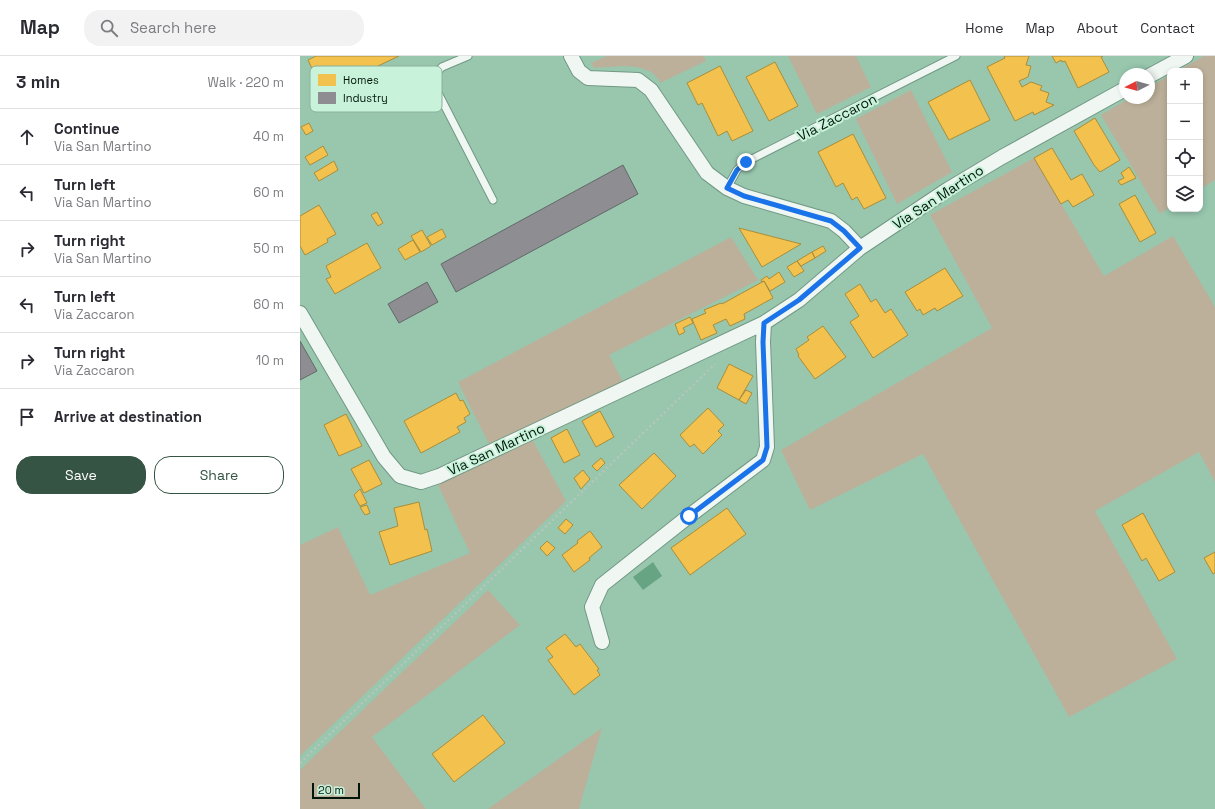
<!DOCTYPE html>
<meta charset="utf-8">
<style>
:root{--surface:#fff;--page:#f2f2f3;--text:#2b2b33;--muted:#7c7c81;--line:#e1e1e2;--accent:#355443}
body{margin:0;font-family:"Space Grotesk",sans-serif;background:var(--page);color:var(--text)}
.controls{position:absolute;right:12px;top:12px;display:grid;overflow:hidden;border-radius:8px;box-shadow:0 2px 6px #0003}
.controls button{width:36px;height:36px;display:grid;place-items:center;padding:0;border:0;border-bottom:1px solid var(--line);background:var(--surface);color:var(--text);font:20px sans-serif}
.compass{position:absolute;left:819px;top:12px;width:36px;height:36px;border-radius:50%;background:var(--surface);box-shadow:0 2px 6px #0003;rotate:264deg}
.scale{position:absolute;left:12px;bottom:10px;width:48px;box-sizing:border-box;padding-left:4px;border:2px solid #00160a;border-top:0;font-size:11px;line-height:14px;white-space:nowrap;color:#00160a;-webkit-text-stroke:3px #c8f2da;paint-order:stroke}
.stop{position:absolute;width:12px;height:12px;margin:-9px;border:3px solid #1a73e8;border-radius:50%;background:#fff}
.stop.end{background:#1a73e8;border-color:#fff;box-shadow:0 1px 4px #0008}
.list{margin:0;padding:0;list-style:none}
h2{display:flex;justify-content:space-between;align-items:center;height:52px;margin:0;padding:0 16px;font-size:17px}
h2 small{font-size:13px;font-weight:400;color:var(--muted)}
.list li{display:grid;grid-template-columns:26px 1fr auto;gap:12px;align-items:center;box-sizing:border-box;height:56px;padding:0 16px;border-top:1px solid var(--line)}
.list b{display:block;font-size:15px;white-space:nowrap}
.list p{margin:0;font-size:13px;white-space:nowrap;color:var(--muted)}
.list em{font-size:13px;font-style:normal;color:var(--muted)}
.actions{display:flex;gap:8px;padding:12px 16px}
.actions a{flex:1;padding:9px 0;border:1px solid var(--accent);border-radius:16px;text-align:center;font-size:14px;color:var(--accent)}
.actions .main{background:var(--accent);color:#fff}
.icon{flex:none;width:22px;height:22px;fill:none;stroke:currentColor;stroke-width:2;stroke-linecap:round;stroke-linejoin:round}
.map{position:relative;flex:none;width:915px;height:753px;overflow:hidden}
header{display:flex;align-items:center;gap:24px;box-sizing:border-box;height:56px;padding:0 20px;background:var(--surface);border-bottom:1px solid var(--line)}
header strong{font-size:19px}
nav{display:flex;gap:22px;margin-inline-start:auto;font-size:14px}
.search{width:280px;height:36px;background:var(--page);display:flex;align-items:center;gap:10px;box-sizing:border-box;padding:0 14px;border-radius:16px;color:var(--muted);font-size:15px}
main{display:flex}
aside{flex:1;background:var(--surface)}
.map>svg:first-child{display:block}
.green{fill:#bcb09a}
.water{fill:#66a484}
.homes{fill:#f2c14e;stroke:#a98e3a}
.industry{fill:#8d8d92;stroke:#636969}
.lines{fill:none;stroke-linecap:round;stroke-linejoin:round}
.service-casing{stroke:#729884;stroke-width:9}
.minor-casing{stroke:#729884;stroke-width:16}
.path{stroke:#b7c5bd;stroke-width:2.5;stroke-dasharray:2 3;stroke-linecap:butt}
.service{stroke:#f0f7f3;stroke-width:7}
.minor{stroke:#f0f7f3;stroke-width:14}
.route{stroke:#1a73e8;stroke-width:5}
.labels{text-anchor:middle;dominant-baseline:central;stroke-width:4;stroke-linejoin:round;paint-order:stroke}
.street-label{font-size:14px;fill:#00160a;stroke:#c8f2da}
.key{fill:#c8f2da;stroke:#8cb09c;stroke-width:1}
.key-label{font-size:11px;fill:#00160a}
</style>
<header>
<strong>Map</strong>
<div class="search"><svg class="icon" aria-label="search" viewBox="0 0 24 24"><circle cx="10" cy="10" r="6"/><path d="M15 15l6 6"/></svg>Search here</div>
<nav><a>Home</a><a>Map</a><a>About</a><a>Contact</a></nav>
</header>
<main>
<aside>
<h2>3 min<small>Walk · 220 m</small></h2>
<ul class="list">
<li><svg class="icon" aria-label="ahead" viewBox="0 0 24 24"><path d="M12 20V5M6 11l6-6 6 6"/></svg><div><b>Continue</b><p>Via San Martino</p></div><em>40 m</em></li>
<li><svg class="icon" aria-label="left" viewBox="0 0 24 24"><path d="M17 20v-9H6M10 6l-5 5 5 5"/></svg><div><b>Turn left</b><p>Via San Martino</p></div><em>60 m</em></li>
<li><svg class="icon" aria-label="right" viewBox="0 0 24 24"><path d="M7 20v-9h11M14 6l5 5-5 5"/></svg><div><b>Turn right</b><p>Via San Martino</p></div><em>50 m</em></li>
<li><svg class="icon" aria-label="left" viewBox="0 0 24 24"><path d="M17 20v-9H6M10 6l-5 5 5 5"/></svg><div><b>Turn left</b><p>Via Zaccaron</p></div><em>60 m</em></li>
<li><svg class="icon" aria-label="right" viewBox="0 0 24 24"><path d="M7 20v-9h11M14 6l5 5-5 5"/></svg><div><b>Turn right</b><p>Via Zaccaron</p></div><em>10 m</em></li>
<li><svg class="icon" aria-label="arrive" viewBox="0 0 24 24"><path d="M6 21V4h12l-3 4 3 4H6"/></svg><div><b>Arrive at destination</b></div></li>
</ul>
<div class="actions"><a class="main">Save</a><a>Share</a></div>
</aside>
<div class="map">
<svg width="915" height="753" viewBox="0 0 915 753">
<rect width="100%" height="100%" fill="#98c7ae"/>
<path class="green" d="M307 0H404L406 5 360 27C351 4 314 11 294 12L291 7Z
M488 0H556L571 31 517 58Z
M904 0H915V124L900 133V15H877Z
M870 19V151L860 158 801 59 830 42H849V31Z
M611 34 652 116 597 148 556 63Z
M734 102 804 220 873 180 915 251V426L899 396 795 455 877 603 769 661 623 398 510 454 481 394 692 272 630 159Z
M431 181 458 224 309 299 323 326 189 388 158 326Z
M232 383 266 445 0 700V489L38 471 70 539 170 497 138 429Z
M188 534 220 569 72 681 126 753H0V714Z
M302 672 279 753H188Z"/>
<path class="water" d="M353 506 362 520 343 534 333 521Z"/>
<path class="homes" d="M16 0H99L23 36 8 4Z
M704 0H729L726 9 731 10 728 21 719 25 722 31 731 26 742 30 740 34 749 37 746 46 754 49 734 59 733 56 715 65 687 11 705 2Z
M752 0H803L801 1 809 16 778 32 765 5 762 6 761 4 756 7Z
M475 6 498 50 469 65 446 21Z
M420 10 453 75 432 85 427 75 418 80 402 47 398 49 387 27Z
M670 24 690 64 649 84 628 46Z
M795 62 820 104 800 116 794 109 774 75Z
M9 67 13 75 6 79 1 71Z
M553 78 586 142 564 153 557 141 552 144 543 127 536 131 518 96Z
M23 90 28 99 10 109 5 101Z
M752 92 771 124 782 118 794 139 773 151 768 144 761 148 734 102Z
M34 105 38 114 19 125 14 117Z
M829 111 836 122 821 129 818 125 824 122 821 117Z
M835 139 856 177 840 186 819 148Z
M19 149 36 178 27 183 28 186 5 199 0 190V160Z
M77 156 83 167 78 170 71 159Z
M439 172 501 188 462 211Z
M142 173 146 181 132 189 127 181Z
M122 174 131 190 121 196 111 180Z
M113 184 120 196 105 204 98 193Z
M67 187 81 212 35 238 26 223 31 221 26 210Z
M523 190 526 195 515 202 512 196Z
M512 196 515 202 501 210 497 205Z
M497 205 504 215 494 221 487 211Z
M645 212 663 240 637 255 635 252 623 259 620 253 617 255 605 236Z
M479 216 485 226 470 235 464 225 462 226 461 224 467 220 469 223Z
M464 225 473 242 444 258 445 263 430 270 426 263 413 269 417 277 401 284 392 263 406 257 404 254 421 247 422 248Z
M560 228 571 246 576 243 585 257 591 253 608 279 573 302 550 266 559 260 545 238Z
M390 261 393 267 383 272 385 276 379 279 375 268Z
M523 270 546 301 515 323 498 300 499 299 496 293 509 284 507 281Z
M429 308 453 320 439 344 417 332Z
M446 334 452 337 446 348 439 344Z
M156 337 160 345 163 344 170 358 164 362 166 366 157 371 160 376 121 397 104 365Z
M408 352 424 369 418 375 422 379 403 398 394 388 390 391 380 379Z
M300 355 314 381 296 391 282 365Z
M46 358 62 390 39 400 24 369Z
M267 373 280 399 264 407 251 382Z
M354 397 376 420 342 453 319 429Z
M301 402 305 407 297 415 292 410Z
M69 404 82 428 64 437 51 413Z
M283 414 290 423 281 433 274 422Z
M60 433 67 447 60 450 54 439Z
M119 446 125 474 127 473 132 495 90 509 79 476 98 470 94 452Z
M67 449 70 457 65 459 60 451Z
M427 452 446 478 390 519 371 492Z
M843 457 875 516 859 525 846 502 842 505 822 469Z
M266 463 273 469 265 478 258 472Z
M290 475 302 491 289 502 290 504 274 516 262 499 278 487 277 485Z
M247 485 255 492 247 500 240 492Z
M915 496V517L913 518 904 502Z
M265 578 276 591 280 588 299 613 297 614 300 619 274 639 248 604 253 601 246 592Z
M183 659 205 687 154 726 132 698Z"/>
<path class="industry" d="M323 109 338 138 156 236 141 208Z
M127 226 138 246 99 267 88 248Z
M0 285 17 315 0 324Z"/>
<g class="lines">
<defs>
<path id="service" d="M168 0 142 11 134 19V29L193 144
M427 132 437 114 446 106 656 0"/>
<path id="minor" d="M271 0 279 15 288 22 338 24 351 34 407 117 427 132 444 140 531 165 544 175 560 192
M849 20 886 0
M0 257 84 401 100 420 121 426 139 420 464 267 499 244 560 192 647 134 702 101 825 33
M302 586 292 551 302 529 389 460 463 404 467 391 463 286 464 267"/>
</defs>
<use href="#service" class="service-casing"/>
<use href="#minor" class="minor-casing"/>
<path class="path" d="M0 707 415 308"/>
<use href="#service" class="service"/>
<use href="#minor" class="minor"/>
</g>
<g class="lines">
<path class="route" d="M389 460 463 404 467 391 463 286 464 267 499 244 560 192 544 175 531 165 444 140 427 132 437 114 446 106"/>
</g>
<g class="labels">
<g class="street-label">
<text transform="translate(537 61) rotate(-27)">Via Zaccaron</text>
<text transform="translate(638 141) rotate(-33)">Via San Martino</text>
<text transform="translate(196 393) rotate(-25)">Via San Martino</text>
</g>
</g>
<rect x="10" y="10" width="132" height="46" rx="6" class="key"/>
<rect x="18" y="18" width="18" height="12" fill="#f2c14e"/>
<rect x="18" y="36" width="18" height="12" fill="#8d8d92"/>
<g class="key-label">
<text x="43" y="28">Homes</text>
<text x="43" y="46">Industry</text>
</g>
</svg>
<div class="controls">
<button>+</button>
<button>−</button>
<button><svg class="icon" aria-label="locate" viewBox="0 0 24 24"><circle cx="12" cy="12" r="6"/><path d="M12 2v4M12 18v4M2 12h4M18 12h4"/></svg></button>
<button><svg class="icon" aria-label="layers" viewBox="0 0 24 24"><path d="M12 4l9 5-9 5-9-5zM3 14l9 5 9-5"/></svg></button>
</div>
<svg class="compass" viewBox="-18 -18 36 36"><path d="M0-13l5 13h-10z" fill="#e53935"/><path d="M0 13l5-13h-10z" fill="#7c7c81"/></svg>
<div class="scale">20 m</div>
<div class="stop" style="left:389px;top:460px"></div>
<div class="stop end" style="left:446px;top:106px"></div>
</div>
</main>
